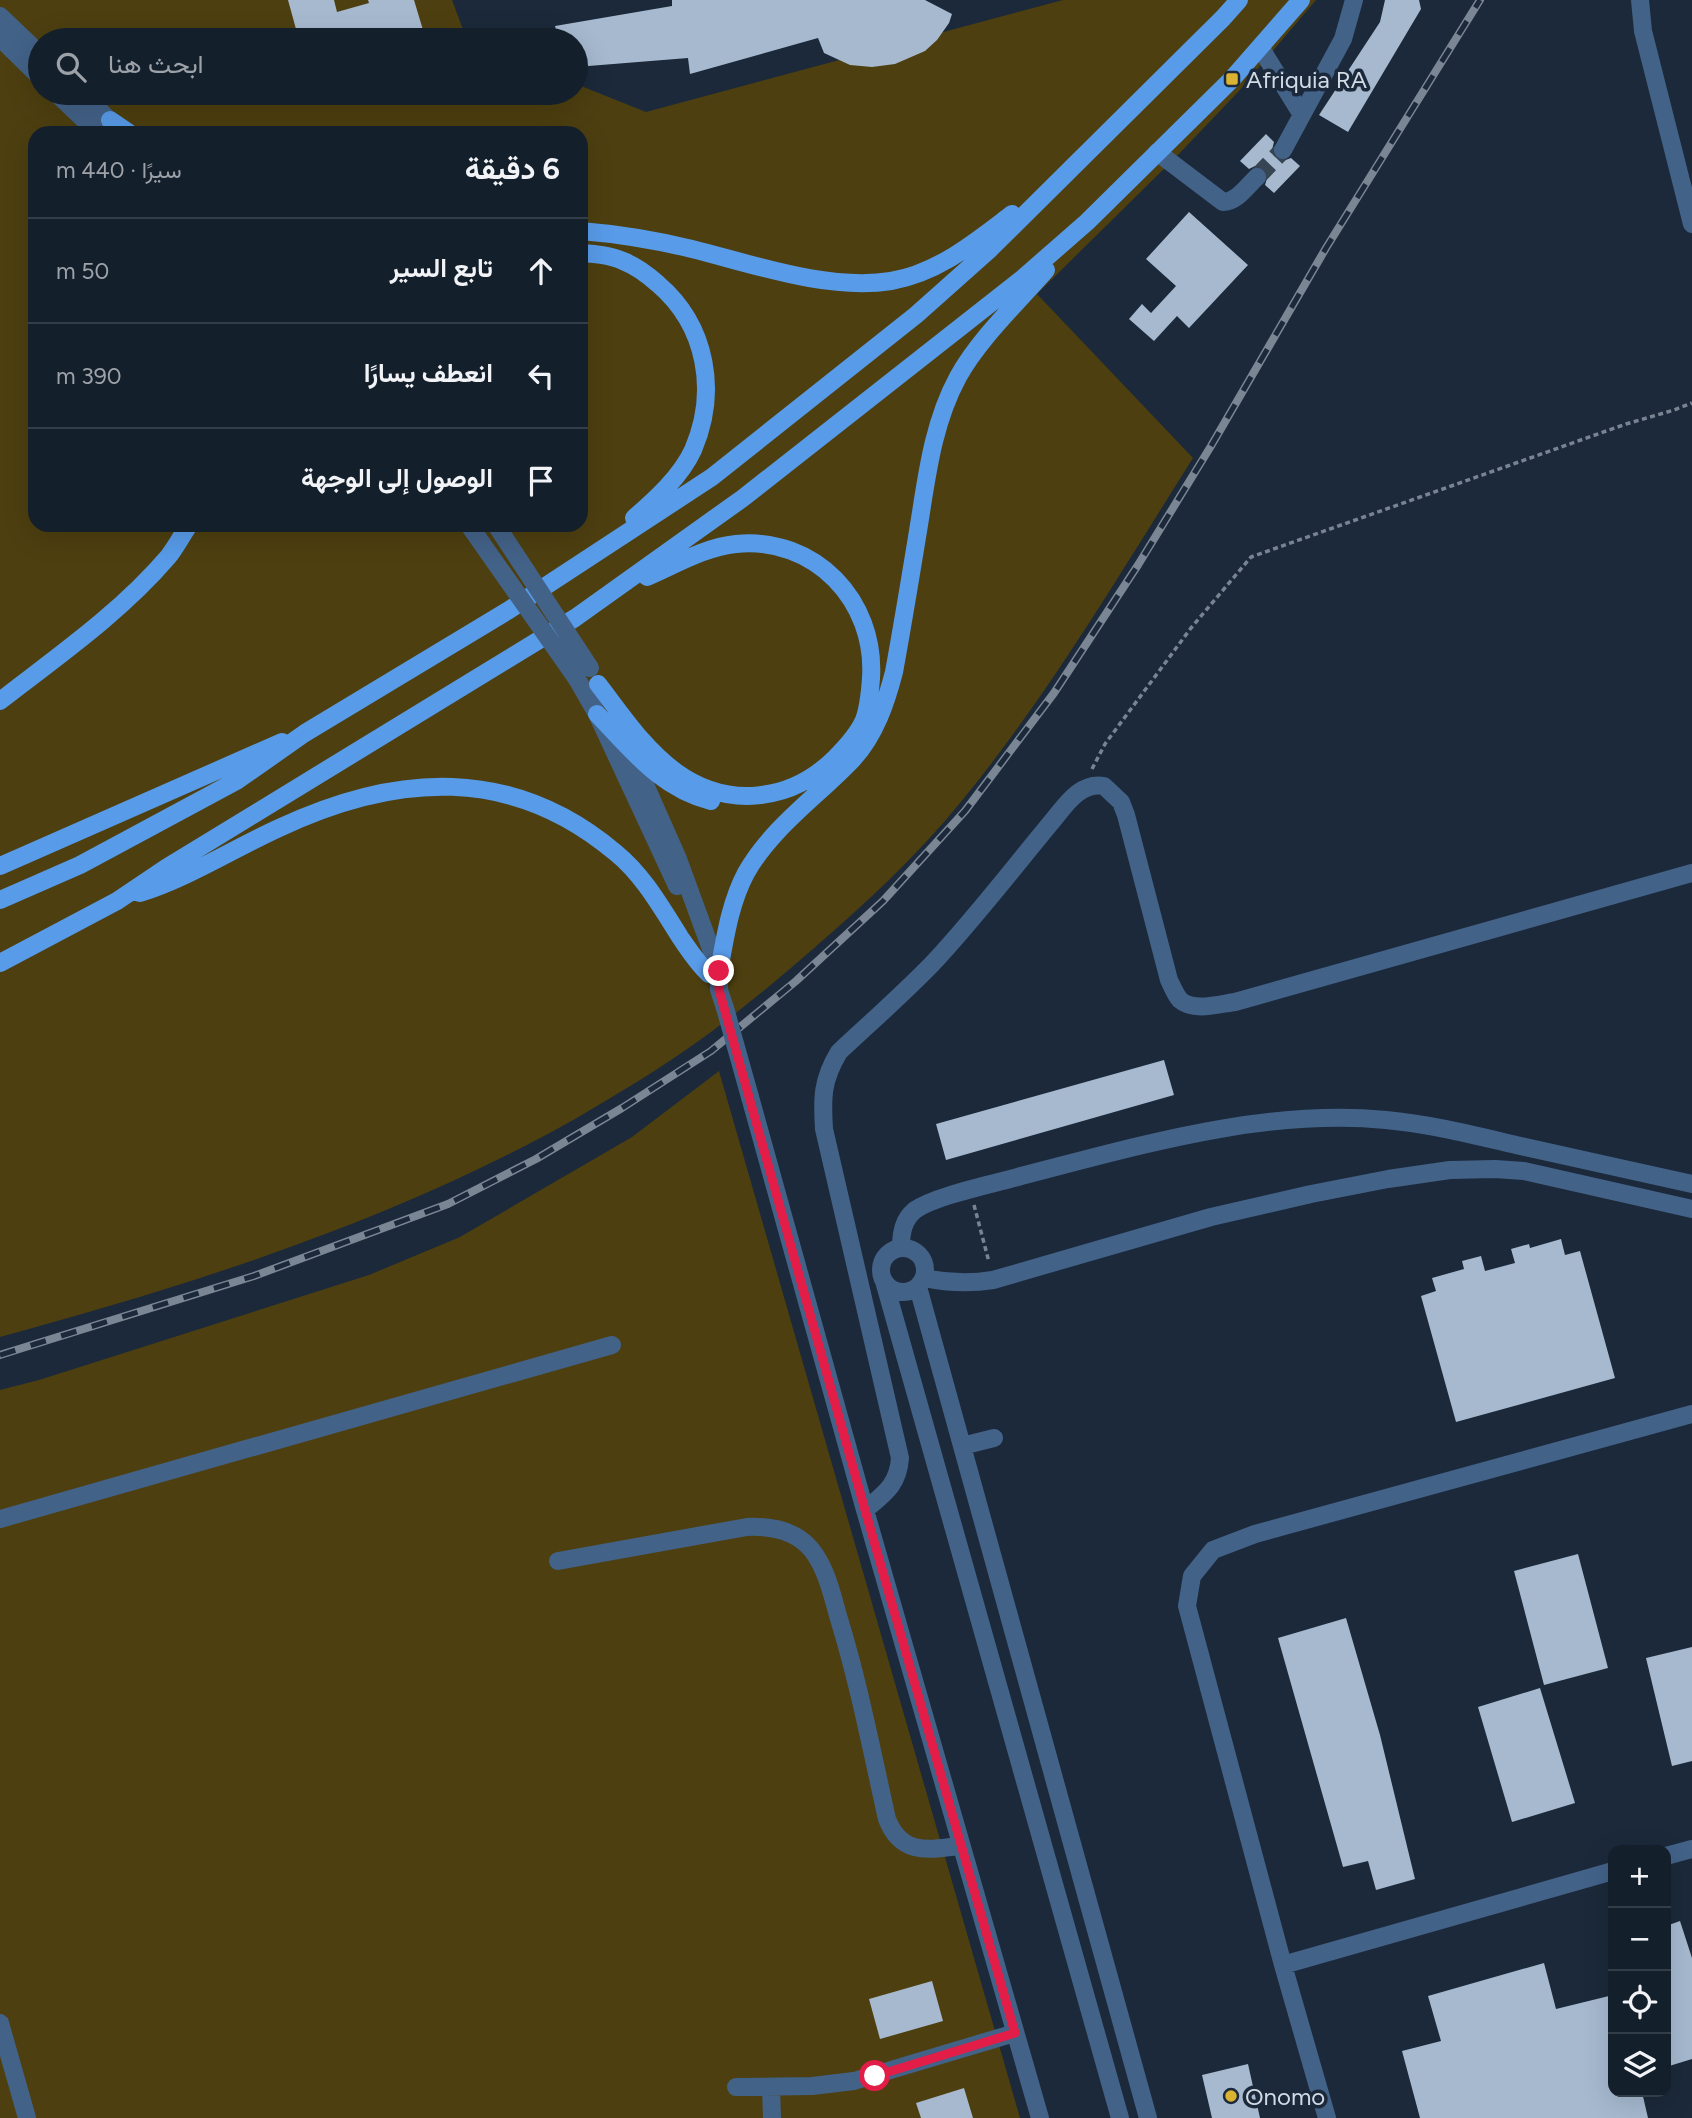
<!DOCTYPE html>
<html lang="ar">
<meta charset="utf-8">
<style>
:root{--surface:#141f2c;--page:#212c38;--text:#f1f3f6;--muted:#9da2a9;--line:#333d48}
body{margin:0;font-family:Figtree,Vazirmatn,sans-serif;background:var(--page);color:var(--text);direction:rtl}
.controls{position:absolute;right:21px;bottom:21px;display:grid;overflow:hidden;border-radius:14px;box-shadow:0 7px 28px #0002}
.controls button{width:63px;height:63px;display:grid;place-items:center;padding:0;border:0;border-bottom:2px solid var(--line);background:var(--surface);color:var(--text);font:35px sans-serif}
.stop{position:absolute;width:21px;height:21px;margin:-16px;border:5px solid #e11d48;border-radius:50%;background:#fff}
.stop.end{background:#e11d48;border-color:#fff;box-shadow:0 2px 7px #0008}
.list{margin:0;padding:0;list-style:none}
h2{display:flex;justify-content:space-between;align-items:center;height:91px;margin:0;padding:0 28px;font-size:30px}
h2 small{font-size:23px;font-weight:400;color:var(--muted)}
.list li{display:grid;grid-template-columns:46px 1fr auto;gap:21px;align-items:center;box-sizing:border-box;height:105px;padding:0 28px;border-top:2px solid var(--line)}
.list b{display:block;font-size:26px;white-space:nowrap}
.list em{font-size:23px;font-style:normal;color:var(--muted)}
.icon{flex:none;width:38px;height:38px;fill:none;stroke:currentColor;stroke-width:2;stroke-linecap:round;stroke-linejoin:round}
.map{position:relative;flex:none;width:1692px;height:2118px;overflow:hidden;direction:ltr}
.search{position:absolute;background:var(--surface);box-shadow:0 7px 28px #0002;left:28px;top:28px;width:560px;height:77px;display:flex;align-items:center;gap:18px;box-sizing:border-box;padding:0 24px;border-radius:38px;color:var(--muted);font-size:26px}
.panel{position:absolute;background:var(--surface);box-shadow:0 7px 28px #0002;left:28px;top:126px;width:560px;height:406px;border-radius:21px;direction:rtl}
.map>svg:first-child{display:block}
.green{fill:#4d3f10;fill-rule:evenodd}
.building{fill:#a6b9cf}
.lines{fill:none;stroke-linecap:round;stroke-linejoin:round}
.minor-tunnel{stroke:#364454;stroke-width:18;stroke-dasharray:18 9;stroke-linecap:butt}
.path{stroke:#788492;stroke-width:3.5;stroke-dasharray:5 3.5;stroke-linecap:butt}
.minor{stroke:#436288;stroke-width:18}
.major{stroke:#589be9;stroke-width:18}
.rail-casing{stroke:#7a8694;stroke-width:8}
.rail{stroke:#1b293a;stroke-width:5;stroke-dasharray:16;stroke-linecap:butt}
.minor-bridge{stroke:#436288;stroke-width:18}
.route{stroke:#e11d48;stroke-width:9}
.poi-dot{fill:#dab333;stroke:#1b293a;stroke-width:2.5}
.labels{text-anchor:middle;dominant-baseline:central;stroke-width:7;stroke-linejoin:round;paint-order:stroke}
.poi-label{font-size:24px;fill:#d1dbe6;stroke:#1b293a;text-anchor:start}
</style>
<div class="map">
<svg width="1692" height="2118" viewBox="0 0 1692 2118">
<rect width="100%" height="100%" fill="#1b293a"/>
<path class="green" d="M0 0H452L467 40H40V93H576V84L646 112 1063 0H1316L1239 91 1175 158 1037 294 1193 458C1119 575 1048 696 960 803 916 857 865 904 813 949 780 978 746 1006 711 1032 668 1064 621 1092 575 1119 395 1220 198 1283 0 1337ZM35 133H581V525H35Z
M719 1071 1020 2118H0V1390L39 1380 369 1275 460 1237 632 1137Z"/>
<path class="building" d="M288 0H334L337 12 369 3 368 0H414L426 40H299Z
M672 0H925L952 14 949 23 937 40 925 51 895 64 872 67 850 65 824 53 818 38 690 74 688 58 576 67V40H559L555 26 672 6Z
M1385 0H1419L1421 9 1348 132 1319 115 1380 22Z
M1266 134 1274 142 1272 150 1274 156 1283 161 1291 158 1300 166 1274 193 1265 185 1268 175 1265 169 1255 166 1249 169 1240 161Z
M1189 212 1248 265 1189 328 1177 316 1154 341 1129 319 1142 304 1151 313 1176 286 1146 259Z
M1164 1060 1174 1095 946 1160 936 1124Z
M1561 1239 1565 1255 1580 1251 1615 1378 1456 1422 1421 1296 1436 1291 1432 1278 1464 1269 1462 1261 1481 1256 1485 1271 1515 1263 1511 1249 1529 1244 1530 1248Z
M1578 1554 1608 1668 1544 1685 1514 1571Z
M1346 1618 1380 1735 1415 1879 1376 1890 1368 1861 1343 1867 1278 1638Z
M1692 1647V1761L1672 1766 1646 1658Z
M1540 1688 1575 1803 1512 1822 1478 1707Z
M1680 1921 1692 1958V2059L1666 2067V1926Z
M1544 1963 1556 2009 1613 1995V2092H1642L1648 2118H1420L1402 2051 1441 2041 1428 1996Z
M932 1981 943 2021 880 2039 869 1999Z
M1248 2064 1260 2118H1212L1202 2075Z
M964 2088 973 2118H921L916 2103Z"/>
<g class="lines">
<path class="minor-tunnel" d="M1257 177 1283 150"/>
<path class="path" d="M1092 769 1105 744 1191 628 1251 557 1626 424 1674 410 1692 403
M974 1205 989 1262"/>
<path class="minor" d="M1640 0 1643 31 1692 224
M0 16 40 54
M0 38 40 77
M1260 47 1302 115
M56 93 98 133
M81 93 120 130
M1283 150 1343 39 1354 0
M1157 152 1223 202C1237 202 1247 186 1257 177
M577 679 597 714 677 886
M628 746 678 859 719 971V990L725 1008
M750 1097 865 1510 1040 2118
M901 1248C901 1233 903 1220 915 1210 937 1195 994 1184 1021 1176 1138 1146 1264 1108 1386 1120 1430 1124 1473 1135 1516 1145 1575 1158 1633 1171 1692 1184
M881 1270a22 22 0 1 1 44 0a22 22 0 1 1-44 0Z
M924 1278C948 1283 969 1284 993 1280L1211 1217 1311 1194 1388 1179 1450 1170 1495 1169 1524 1171 1692 1209
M884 1281 1120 2118
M918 1287 1148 2118
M962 1446 994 1438
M865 1510C885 1493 898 1485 900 1458L824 1129C822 1098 822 1080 839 1052 870 1023 903 994 933 963 976 917 1014 867 1054 819 1067 803 1081 782 1104 786L1121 802 1126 815 1169 980C1172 986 1175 994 1180 1000 1193 1012 1220 1004 1235 1002L1692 873
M0 1519 612 1345
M558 1561 747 1527C770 1526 795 1530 811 1549 827 1569 832 1595 839 1619 859 1684 872 1752 887 1819 901 1855 927 1850 960 1846
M1666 1856 1692 1849
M1283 1965 1613 1871
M0 2023 27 2118
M736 2087 812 2086 854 2081 1015 2033
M771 2087 772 2118
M1327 2118 1283 1965 1187 1606 1192 1576 1213 1550 1255 1534 1692 1414"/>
<path class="major" d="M110 120 129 133
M581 231C618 234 655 240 692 249 752 264 828 291 891 281 938 273 975 242 1012 214
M581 253C595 254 610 255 623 261 636 266 648 275 658 284 707 326 718 392 693 450 681 476 656 499 634 518
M598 684C622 715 644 749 676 772 727 809 791 802 835 758 846 747 858 734 864 720 869 707 870 692 871 678 876 601 815 536 736 544 705 547 675 565 647 577
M0 701C58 656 120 613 168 557 176 547 182 535 189 525
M597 714C632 750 660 788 711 801
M0 866 282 742
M140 893C188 878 233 849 279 828 396 773 512 765 616 853 643 875 661 907 680 937 689 950 697 963 709 974
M0 900 80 865 238 780 305 733 509 610 712 477 916 315 989 250 1223 18 1239 0
M0 963 117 901 166 868 575 618 743 498 1023 278 1087 222 1232 79 1301 0
M719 971C725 938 730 903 746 873 772 827 818 796 853 759 875 735 886 703 894 672 903 623 911 574 919 525 927 475 933 423 958 377 978 340 1018 302 1046 270"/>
<defs>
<path id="rail" d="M0 1355 254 1276 448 1204 536 1159 622 1108 711 1051 796 981 883 901 965 811 1054 693 1138 565 1211 446 1326 248 1480 0"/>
</defs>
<use href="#rail" class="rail-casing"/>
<use href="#rail" class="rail"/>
<path class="minor-bridge" d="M496 525 590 668
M471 528 577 679
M725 1008 750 1097"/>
</g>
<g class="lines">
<path class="route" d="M719 971V990L865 1510 1015 2033 875 2076"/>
</g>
<g class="poi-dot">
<rect x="1225" y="72" width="14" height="14" rx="3.5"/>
<circle cx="1231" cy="2096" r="7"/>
</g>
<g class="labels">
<g class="poi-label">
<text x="1246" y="79">Afriquia RA</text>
<text x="1245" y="2096">Onomo</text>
</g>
</g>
</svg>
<div class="controls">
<button>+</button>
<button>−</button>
<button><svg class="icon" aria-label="locate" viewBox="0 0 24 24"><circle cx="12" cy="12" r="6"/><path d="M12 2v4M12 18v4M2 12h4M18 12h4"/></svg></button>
<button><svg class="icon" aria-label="layers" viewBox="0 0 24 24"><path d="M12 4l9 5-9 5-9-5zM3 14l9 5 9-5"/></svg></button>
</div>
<div class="stop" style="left:875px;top:2076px"></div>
<div class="stop end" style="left:719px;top:971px"></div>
<div class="search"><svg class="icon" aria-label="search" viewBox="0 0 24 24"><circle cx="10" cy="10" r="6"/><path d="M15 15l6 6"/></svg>ابحث هنا</div>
<section class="panel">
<h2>6 دقيقة<small>سيرًا · 440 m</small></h2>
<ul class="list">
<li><svg class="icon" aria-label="ahead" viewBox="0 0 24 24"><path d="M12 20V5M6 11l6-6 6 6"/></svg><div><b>تابع السير</b></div><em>50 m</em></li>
<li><svg class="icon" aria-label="left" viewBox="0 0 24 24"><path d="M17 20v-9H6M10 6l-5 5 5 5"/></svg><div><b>انعطف يسارًا</b></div><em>390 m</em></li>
<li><svg class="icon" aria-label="arrive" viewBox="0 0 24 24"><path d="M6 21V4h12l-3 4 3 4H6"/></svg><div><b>الوصول إلى الوجهة</b></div></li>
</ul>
</section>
</div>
